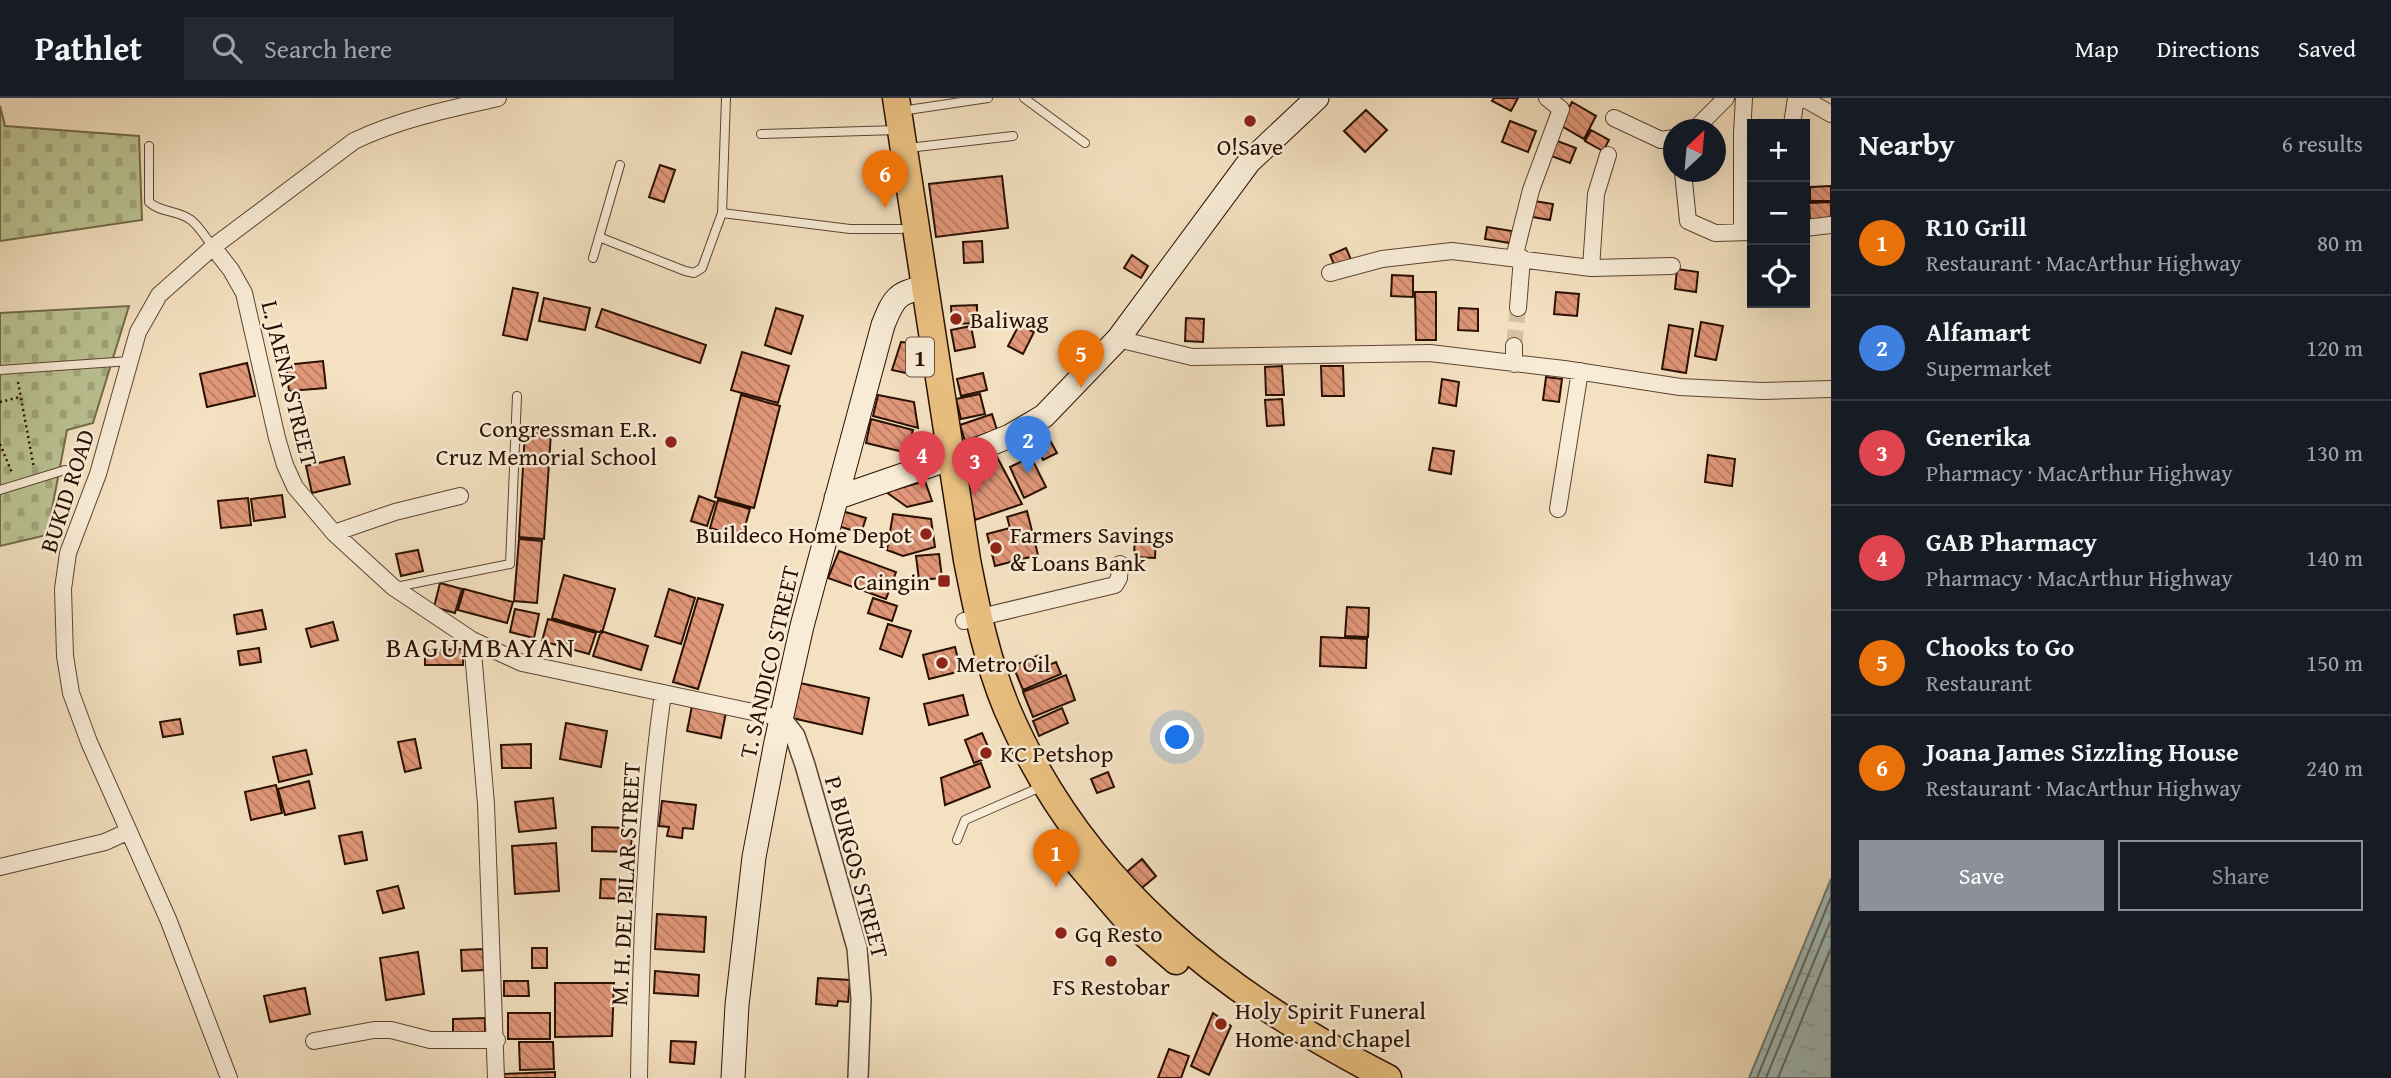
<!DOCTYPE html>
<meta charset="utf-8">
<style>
:root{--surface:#171b24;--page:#242831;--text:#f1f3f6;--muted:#9ea1a6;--line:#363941;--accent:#8c9099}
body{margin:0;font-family:"Gentium Book Plus",serif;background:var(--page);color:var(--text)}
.controls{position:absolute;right:21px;top:21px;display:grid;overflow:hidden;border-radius:0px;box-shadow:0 7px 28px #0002}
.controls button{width:63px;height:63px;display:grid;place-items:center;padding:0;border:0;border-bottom:2px solid var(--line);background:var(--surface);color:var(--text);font:35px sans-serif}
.compass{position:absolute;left:1663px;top:21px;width:63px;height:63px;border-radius:50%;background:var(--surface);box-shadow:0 7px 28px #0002;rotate:26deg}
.you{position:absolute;left:1178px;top:640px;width:24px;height:24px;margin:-18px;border:5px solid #fff;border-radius:50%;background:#1a73e8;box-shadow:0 0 0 10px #1a73e833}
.badge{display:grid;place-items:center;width:46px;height:46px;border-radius:50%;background:var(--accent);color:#fff;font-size:23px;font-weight:700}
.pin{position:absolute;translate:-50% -58px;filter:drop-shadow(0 2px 4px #0008)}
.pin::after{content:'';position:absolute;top:37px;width:24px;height:21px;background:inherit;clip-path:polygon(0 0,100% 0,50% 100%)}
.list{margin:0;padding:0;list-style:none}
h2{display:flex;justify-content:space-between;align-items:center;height:91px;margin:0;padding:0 28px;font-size:30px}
h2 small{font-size:23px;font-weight:400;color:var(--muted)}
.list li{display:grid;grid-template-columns:46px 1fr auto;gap:21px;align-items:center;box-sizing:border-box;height:105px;padding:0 28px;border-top:2px solid var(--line)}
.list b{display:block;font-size:26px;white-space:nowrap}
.list p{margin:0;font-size:23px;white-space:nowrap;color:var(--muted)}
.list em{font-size:23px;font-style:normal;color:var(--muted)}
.actions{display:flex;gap:14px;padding:21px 28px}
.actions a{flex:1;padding:16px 0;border:2px solid var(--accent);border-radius:0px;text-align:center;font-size:24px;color:var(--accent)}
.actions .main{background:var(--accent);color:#fff}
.icon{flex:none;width:38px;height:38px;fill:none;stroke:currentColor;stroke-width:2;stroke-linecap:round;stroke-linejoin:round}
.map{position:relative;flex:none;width:1831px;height:980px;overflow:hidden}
header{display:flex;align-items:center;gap:42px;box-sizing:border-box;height:98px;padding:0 35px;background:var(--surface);border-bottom:2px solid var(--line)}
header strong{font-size:33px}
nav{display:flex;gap:38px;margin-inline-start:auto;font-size:24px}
.search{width:490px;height:63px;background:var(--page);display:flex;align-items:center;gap:18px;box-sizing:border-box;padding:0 24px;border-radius:0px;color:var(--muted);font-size:26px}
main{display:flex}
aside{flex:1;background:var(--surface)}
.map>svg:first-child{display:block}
.cemetery{fill:url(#cemetery-stones);stroke:#726a4a;stroke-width:2}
.water{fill:url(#water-ripples);stroke:#707770;stroke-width:2}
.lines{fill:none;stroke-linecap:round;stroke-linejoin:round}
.shore{stroke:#64665e;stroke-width:2}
.building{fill:url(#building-back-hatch);stroke:#2a1002;stroke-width:2}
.minor-tunnel{stroke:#d6c2a4;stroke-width:16;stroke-dasharray:16 8;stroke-linecap:butt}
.service-casing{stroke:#5c4432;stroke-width:10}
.minor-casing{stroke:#5c4432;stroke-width:18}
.tertiary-casing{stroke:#5c4432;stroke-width:22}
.secondary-casing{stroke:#2a1002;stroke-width:25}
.trunk-casing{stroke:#2a1002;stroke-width:29}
.path{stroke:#2a1002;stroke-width:2.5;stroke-dasharray:2 3.5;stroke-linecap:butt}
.service{stroke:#f8ecd7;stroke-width:8}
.minor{stroke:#f8ecd7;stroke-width:16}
.tertiary{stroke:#f8ecd7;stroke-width:19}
.secondary{stroke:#f8ecd7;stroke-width:23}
.trunk{stroke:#eac080;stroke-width:26}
.poi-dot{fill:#8f2418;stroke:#f8ecd7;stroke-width:2.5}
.labels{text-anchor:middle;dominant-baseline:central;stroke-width:5;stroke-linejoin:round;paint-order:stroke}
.shield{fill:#f8ecd7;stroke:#685242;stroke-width:2}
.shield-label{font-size:23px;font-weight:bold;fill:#2a1002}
.poi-label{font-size:24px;fill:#2a1002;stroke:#f8ecd7;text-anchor:start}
.street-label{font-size:24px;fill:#2a1002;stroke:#f8ecd7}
.quarter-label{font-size:28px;letter-spacing:2px;fill:#2a1002;stroke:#f8ecd7}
</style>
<header>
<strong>Pathlet</strong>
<div class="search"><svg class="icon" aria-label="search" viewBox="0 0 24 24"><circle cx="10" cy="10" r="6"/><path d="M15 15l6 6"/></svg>Search here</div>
<nav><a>Map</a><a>Directions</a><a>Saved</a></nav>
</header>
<main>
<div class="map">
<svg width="1831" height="980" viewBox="0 0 1831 980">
<defs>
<pattern id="cemetery-stones" width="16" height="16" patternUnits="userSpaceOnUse" patternTransform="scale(1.75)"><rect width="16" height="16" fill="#bbc393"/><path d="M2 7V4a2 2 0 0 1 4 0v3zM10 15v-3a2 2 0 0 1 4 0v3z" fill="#a1a67d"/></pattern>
<pattern id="water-ripples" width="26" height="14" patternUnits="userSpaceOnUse" patternTransform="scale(1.75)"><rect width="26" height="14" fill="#9ebcba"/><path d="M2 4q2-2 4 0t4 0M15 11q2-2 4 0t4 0" fill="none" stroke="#88a19e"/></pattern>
<pattern id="building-back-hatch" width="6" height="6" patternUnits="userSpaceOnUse" patternTransform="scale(1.75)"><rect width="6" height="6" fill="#e19779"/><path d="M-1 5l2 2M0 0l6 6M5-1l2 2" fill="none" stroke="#b77a61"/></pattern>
</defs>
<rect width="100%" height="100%" fill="#f4e1c1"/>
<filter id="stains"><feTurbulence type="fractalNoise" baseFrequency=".00286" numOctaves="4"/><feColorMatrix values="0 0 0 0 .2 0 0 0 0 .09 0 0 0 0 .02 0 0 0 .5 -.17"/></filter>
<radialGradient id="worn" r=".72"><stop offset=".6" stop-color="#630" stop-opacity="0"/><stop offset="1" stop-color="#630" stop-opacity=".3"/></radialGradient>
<path class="cemetery" d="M0 8 5 28 139 38 142 122 0 143Z
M129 208 93 325 67 332 47 437 0 448V215Z"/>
<path class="water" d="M1831 781V980H1749Z"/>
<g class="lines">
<path class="shore" d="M1757 980 1831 799
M1766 980 1831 822
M1778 980 1831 850"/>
</g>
<path class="building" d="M1494 0H1518L1511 13 1492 3Z
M1572 4 1596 18 1584 41 1560 27Z
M1366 12 1387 32 1365 54 1344 33Z
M1510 23 1536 33 1528 54 1502 44Z
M1591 32 1609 42 1603 53 1585 43Z
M1552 41 1576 50 1570 65 1546 56Z
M660 67 675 72 664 104 649 99Z
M1002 78 1008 130 936 139 929 86Z
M1831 88V103H1810V89Z
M1534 103 1553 106 1550 122 1532 119Z
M1831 104V123H1810L1809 105Z
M1487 129 1512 133 1510 145 1485 141Z
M982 143 983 164 964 165 963 144Z
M1346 150 1352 164 1336 171 1330 157Z
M1132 157 1148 168 1141 180 1124 170Z
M1677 171 1698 174 1696 194 1675 191Z
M1392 177 1413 178V199L1391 198Z
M513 190 538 195 527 242 503 237Z
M1415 194H1436V242H1416Z
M1556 194 1579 196 1577 218 1554 216Z
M544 200 590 210 585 232 539 223Z
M977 207V225L952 226 951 208Z
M776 210 803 218 791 256 765 247Z
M1459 210 1478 211V233L1458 232Z
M602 211 706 247 700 265 596 229Z
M1186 220 1204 221 1203 244 1185 243Z
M1701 224 1723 228 1716 262 1695 258Z
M1019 227 1034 234 1023 256 1008 248Z
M1669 227 1693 231 1686 275 1662 271Z
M971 228 975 249 955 253 951 232Z
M901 244 910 245 915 277 892 272Z
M742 254 789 268 778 305 731 292Z
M323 263 326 290 289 293 286 267Z
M247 265 255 298 207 309 200 276Z
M1282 268 1284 297H1266L1265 269Z
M1321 268H1343L1344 298H1322Z
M983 275 987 292 961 298 957 281Z
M1546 279 1562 281 1559 304 1543 302Z
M1442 281 1459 284 1456 308 1439 305Z
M980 296 985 316 961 321 956 301Z
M741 297 780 308 754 410 715 399Z
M878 297 914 304 918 330 873 318Z
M1282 301 1284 327 1267 328 1265 302Z
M992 316 997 332 965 343 960 327Z
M871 321 913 332 911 339 915 340 914 348 918 349 916 357 866 345Z
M1045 333 1057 355 1043 362 1032 340Z
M525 334 551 335 544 441 519 439Z
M1433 350 1454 353 1451 376 1429 372Z
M1708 357 1735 361 1732 388 1705 384Z
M344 359 350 386 312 395 306 368Z
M997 359 1022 406 975 422 964 373Z
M1031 359 1046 389 1024 400 1010 369Z
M925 383 932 403 907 409 886 394Z
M282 397 285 419 254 423 251 401Z
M699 398 715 404 707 428 691 423Z
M248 400 251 427 221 430 218 403Z
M718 402 750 411 742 439 710 430Z
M842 413 866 420 861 435 838 428Z
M1027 413 1038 457 995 468 987 436 1010 430 1007 419Z
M893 416 931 421 935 449 903 458 887 452Z
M1135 436 1156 437 1155 460 1134 459Z
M519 441 542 443 537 505 514 503Z
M418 452 423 473 401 478 396 456Z
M839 453 896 474 886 501 828 480Z
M939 456 942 480 919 482 916 458Z
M564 477 615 491 602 535 552 520Z
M440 485 462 491 455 515 434 509Z
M464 491 513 504 507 525 458 512Z
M669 491 695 500 681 546 655 538Z
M698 500 723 507 698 591 673 584Z
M873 500 897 508 892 523 868 515Z
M1347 509 1369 510 1368 539 1345 538Z
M515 511 539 516 534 540 510 534Z
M262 512 266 531 237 536 234 517Z
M548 521 596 535 589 556 542 543Z
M333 524 338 542 311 549 306 531Z
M888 526 911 533 902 559 880 551Z
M601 533 648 548 641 572 593 558Z
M1321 539 1367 541 1366 570 1320 568Z
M955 549 961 573 929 581 923 557Z
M259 550 261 564 240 567 238 553Z
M463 551V567H425V552Z
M1039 557 1044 569 1056 564 1061 576 1023 592 1013 568Z
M1066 577 1075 602 1033 619 1023 594Z
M800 585 869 600 862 636 792 620Z
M963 597 968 617 929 627 924 606Z
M692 608 726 614 721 640 687 633Z
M1062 610 1068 625 1039 638 1033 623Z
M180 621 183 636 163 639 160 624Z
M566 625 607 633 601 669 560 661Z
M982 635 992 658 974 665 965 642Z
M415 641 421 670 405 674 398 644Z
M531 646V670H502L501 647Z
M306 652 312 676 279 684 273 659Z
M981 665 990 689 945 707 941 680Z
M1108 674 1114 689 1097 695 1091 681Z
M309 683 315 710 285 717 278 691Z
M276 687 282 715 251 722 245 694Z
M553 700 556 730 519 734 515 704Z
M662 703 696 707 693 731 683 730 682 740 667 738 669 729 659 728Z
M592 729 632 730 631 754 592 753Z
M362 734 367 762 345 766 339 738Z
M556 745 559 793 515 796 512 748Z
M1142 761 1156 778 1137 794 1123 777Z
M601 781 630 782V801L600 800Z
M398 788 404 810 383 815 377 793Z
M657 816 706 819 704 854 655 851Z
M532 850H547V870H532Z
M483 851 484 872 462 873 461 852Z
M418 854 424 896 386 902 380 860Z
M655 873 699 877 698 898 654 895Z
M818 880 850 882 848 904 838 903 837 908 816 906Z
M504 883H528L529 898H504Z
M555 885H614L612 938 555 939Z
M305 890 310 916 270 924 264 898Z
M508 915H550V941H508Z
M1213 915 1231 928 1209 977 1191 968Z
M485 920V939L453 940V921Z
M671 943 696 944 694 966 670 964Z
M519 944H553L554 971 520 972Z
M1169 951 1189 958 1181 980H1158Z
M555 974V980H504V976Z"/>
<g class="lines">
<path class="minor-tunnel" d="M1514 248 1518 210"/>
<defs>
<path id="service" d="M1024 0 1085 45
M901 13 988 0
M761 36 898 32
M149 48V104C161 115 178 112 191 122 199 128 206 140 213 149
M908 50 1013 38
M722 115 850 131H901
M599 139 685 173 694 175 702 170 722 115 726 0
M593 160 620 67
M0 272 130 263
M0 392 65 372
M396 489 510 466 517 298
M957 742 965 722 1043 688"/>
<path id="minor" d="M1803 0 1831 16
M1614 20 1661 42 1674 40
M1792 26 1796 0
M1694 32 1726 0
M1683 74 1688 123 1715 135 1752 134
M1805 130 1831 127
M1742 134V35L1744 0
M213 149 231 172 244 195 277 340 285 367 295 389 334 435 393 489 472 542 522 565 781 620
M1514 160 1531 92 1561 11 1547 0
M1591 170 1596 96 1608 57
M1330 175 1382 161 1452 153 1591 170 1672 168
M1518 210 1522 160
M1118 241 1192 259 1430 255 1564 271 1680 289 1762 293 1831 291
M1514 266V248
M1558 411 1580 273
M334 435 395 414 460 398
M964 523 1115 487 1119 480 1120 466
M472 542 486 706 496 980
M0 769 105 744 129 733
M314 943 374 932H391L430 942H497
M229 980 168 821 89 644 71 595 65 558 63 491 68 455 98 376 138 234 159 197 213 149 354 43C400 21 449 11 498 0
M639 980C641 851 645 723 663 595"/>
<path id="tertiary" d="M781 620 795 638 805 667 857 850 861 901 858 980"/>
<path id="secondary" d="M836 400 978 351 1010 338 1044 318 1118 241 1249 64 1317 0
M733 980 737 907 754 759 776 644 802 528 883 227C893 202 897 193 925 190"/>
<path id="trunk" d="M896 0 967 462C977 513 987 563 1007 611 1081 785 1223 896 1388 980
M1080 767 1123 817 1176 863"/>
</defs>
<use href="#service" class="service-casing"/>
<use href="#minor" class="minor-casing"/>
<use href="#tertiary" class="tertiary-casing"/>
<use href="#secondary" class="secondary-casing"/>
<use href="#trunk" class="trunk-casing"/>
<path class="path" d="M18 284 34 370
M0 304 20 299
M0 346 12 375"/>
<use href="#service" class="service"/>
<use href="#minor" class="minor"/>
<use href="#tertiary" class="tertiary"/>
<use href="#secondary" class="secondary"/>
<use href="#trunk" class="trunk"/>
</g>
<g class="poi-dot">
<circle cx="1250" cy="23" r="7"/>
<circle cx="956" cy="221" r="7"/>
<circle cx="671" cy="344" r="7"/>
<circle cx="926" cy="436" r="7"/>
<circle cx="996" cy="450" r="7"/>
<rect x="937" y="476" width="14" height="14" rx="3.5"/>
<circle cx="942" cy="565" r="7"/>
<circle cx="986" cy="655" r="7"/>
<circle cx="1061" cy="835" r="7"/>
<circle cx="1111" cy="863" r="7"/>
<circle cx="1221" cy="926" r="7"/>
</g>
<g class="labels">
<rect class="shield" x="906" y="239.5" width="28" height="39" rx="5"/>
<g class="shield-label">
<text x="920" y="259">1</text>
</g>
<g class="poi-label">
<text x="1250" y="48" text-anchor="middle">O!Save</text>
<text x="970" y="221">Baliwag</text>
<text x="657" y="330" text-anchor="end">Congressman E.R.<tspan x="657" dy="28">Cruz Memorial School</tspan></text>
<text x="912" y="436" text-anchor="end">Buildeco Home Depot</text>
<text x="1010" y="436">Farmers Savings<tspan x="1010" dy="28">&amp; Loans Bank</tspan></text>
<text x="930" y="483" text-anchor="end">Caingin</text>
<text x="956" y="565">Metro Oil</text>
<text x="1000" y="655">KC Petshop</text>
<text x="1075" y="835">Gq Resto</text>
<text x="1111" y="888" text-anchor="middle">FS Restobar</text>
<text x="1235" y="912">Holy Spirit Funeral<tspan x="1235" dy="28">Home and Chapel</tspan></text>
</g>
<g class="street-label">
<text transform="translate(290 285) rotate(76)">L. JAENA STREET</text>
<text transform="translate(67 393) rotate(-72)">BUKID ROAD</text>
<text transform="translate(769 564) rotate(-77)">T. SANDICO STREET</text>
<text transform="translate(857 769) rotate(75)">P. BURGOS STREET</text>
<text transform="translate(625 786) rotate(-87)">M. H. DEL PILAR STREET</text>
</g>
<g class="quarter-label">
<text x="481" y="548">BAGUMBAYAN</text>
</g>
</g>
<rect width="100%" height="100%" filter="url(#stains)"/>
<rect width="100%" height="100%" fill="url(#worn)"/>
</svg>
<div class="controls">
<button>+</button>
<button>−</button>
<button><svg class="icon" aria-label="locate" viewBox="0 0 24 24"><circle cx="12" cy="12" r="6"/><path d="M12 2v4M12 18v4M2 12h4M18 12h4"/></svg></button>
</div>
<svg class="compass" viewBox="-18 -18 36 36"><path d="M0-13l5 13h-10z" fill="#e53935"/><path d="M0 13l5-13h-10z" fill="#9ea1a6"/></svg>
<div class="you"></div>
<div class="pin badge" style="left:1056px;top:789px;background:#e8710a">1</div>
<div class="pin badge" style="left:1028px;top:376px;background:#3f7fe0">2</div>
<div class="pin badge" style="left:975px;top:397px;background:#e0444e">3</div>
<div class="pin badge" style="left:922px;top:391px;background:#e0444e">4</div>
<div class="pin badge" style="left:1081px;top:290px;background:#e8710a">5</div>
<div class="pin badge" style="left:885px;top:110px;background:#e8710a">6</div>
</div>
<aside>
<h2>Nearby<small>6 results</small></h2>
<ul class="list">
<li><span class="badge" style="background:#e8710a">1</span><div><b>R10 Grill</b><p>Restaurant · MacArthur Highway</p></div><em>80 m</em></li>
<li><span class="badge" style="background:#3f7fe0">2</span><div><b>Alfamart</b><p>Supermarket</p></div><em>120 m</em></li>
<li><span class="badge" style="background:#e0444e">3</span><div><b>Generika</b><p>Pharmacy · MacArthur Highway</p></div><em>130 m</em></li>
<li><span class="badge" style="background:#e0444e">4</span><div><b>GAB Pharmacy</b><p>Pharmacy · MacArthur Highway</p></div><em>140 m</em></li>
<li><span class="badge" style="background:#e8710a">5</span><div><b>Chooks to Go</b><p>Restaurant</p></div><em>150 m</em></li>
<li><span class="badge" style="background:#e8710a">6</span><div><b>Joana James Sizzling House</b><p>Restaurant · MacArthur Highway</p></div><em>240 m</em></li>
</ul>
<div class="actions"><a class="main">Save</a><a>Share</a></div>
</aside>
</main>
